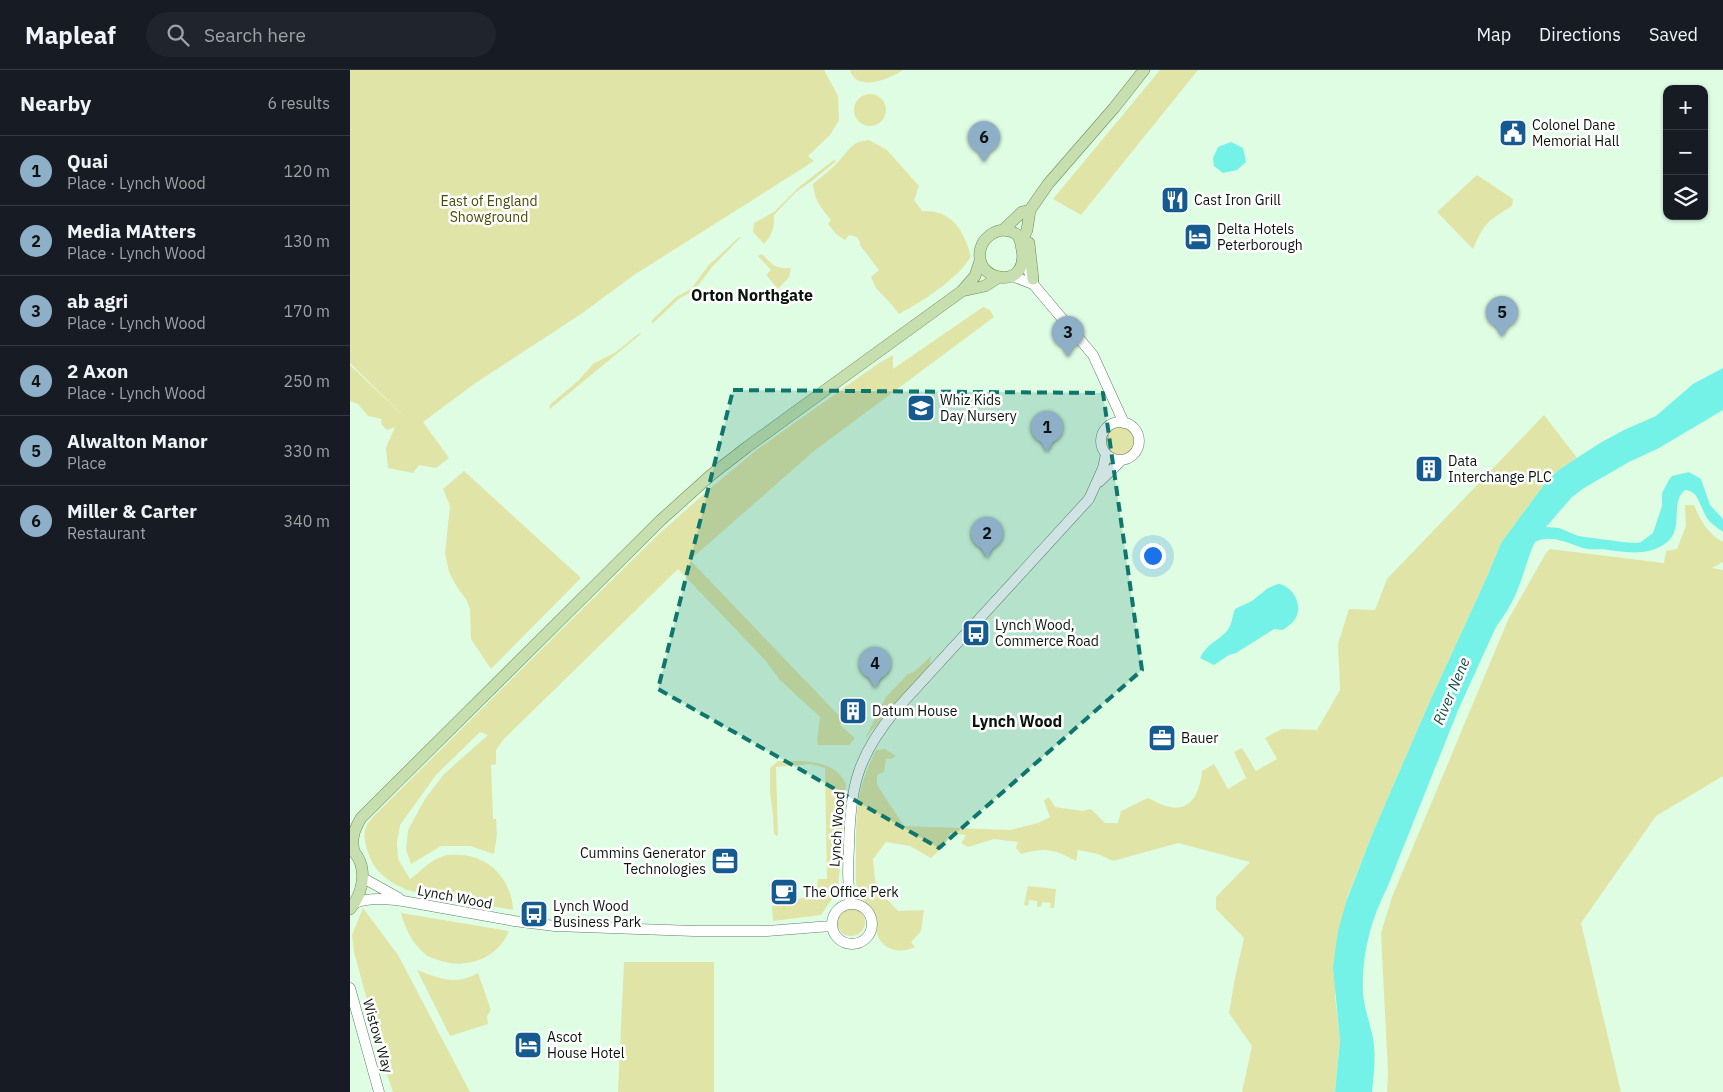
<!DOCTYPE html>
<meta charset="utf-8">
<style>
:root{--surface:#171b24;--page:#20242c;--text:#f1f3f6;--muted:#9ea1a6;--line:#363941;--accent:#8eafc8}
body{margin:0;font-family:"IBM Plex Sans",sans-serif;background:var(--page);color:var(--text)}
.controls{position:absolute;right:15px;top:15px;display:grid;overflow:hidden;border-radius:10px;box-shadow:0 1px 4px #0004}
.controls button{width:45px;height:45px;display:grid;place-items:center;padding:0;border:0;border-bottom:1px solid var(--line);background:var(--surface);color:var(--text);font:25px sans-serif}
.you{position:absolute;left:802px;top:485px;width:18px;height:18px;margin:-12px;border:4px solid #fff;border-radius:50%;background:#1a73e8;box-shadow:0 0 0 8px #1a73e833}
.badge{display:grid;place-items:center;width:32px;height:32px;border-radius:50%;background:var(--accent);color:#111;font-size:16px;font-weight:700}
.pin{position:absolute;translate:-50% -41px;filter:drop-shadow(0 1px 2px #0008)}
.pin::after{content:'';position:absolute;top:26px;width:18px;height:15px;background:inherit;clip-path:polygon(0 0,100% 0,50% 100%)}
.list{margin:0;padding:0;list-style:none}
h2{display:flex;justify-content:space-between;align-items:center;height:65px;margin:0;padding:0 20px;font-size:21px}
h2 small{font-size:16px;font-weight:400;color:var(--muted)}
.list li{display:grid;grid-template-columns:32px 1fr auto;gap:15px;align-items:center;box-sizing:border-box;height:70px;padding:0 20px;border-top:1px solid var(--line)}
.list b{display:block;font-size:19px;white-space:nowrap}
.list p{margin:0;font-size:16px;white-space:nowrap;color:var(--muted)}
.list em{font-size:16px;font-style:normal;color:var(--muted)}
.icon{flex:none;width:28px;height:28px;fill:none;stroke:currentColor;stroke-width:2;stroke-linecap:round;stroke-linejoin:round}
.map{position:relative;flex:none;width:1373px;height:1022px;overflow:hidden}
header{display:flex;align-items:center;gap:30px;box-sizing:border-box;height:70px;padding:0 25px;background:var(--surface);border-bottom:1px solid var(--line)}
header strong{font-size:24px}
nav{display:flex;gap:28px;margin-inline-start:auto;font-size:18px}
.search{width:350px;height:45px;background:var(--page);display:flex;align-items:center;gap:12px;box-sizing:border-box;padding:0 18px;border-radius:28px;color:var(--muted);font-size:19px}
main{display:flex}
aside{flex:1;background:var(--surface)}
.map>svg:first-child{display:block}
.green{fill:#e1e4a7}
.water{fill:#74f2e8}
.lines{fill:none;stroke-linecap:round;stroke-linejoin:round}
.secondary-casing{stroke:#627e67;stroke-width:11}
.primary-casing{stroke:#6d8a52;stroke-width:12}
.secondary{stroke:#fff;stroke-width:10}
.primary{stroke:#c7dfae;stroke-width:11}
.marked{fill:#0f766e;fill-opacity:0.2;stroke:#0f766e;stroke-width:4;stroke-dasharray:10 6;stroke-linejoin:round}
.labels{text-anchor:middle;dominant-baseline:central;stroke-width:5;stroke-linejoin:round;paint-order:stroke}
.poi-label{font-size:14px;fill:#0a140c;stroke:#fff;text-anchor:start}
.park-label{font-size:14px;fill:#494a00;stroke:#fff}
.street-label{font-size:14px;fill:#0a140c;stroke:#fff}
.water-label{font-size:15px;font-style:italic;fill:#144c49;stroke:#fff}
.quarter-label{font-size:16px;font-weight:bold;fill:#0a140c;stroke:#fff}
</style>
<header>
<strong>Mapleaf</strong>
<div class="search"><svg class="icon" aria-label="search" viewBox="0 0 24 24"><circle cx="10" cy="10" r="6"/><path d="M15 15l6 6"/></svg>Search here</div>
<nav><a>Map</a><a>Directions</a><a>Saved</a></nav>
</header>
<main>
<aside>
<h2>Nearby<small>6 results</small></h2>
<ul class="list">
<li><span class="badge">1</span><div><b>Quai</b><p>Place · Lynch Wood</p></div><em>120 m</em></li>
<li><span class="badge">2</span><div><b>Media MAtters</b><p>Place · Lynch Wood</p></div><em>130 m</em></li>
<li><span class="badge">3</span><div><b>ab agri</b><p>Place · Lynch Wood</p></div><em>170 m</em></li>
<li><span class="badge">4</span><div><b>2 Axon</b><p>Place · Lynch Wood</p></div><em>250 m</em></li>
<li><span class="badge">5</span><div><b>Alwalton Manor</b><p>Place</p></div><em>330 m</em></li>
<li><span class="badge">6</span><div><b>Miller &amp; Carter</b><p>Restaurant</p></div><em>340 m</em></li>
</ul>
</aside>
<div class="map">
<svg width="1373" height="1022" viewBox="0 0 1373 1022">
<rect width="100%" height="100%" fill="#defde3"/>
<path class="green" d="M0 0H474L488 26 489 50 480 65 458 86 464 91 284 205 231 244 124 314 73 352 99 388 86 398 69 395 63 403 38 398 36 378 45 357 37 360 31 354 32 349 18 346 8 334 0 331V295L58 350 0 293Z
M500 0H553C540 9 506 23 500 0Z
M810 0H848L731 145 703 129Z
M504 40a16 16 0 1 1 32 0a16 16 0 1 1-32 0Z
M519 70 537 80 569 116 564 130 572 141C602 140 613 159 621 186 609 208 572 232 549 244L542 235 526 218 521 207 529 200 510 175V172L507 167 499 165 495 170 486 164 478 154 481 150C470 136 465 132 463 114 472 106 482 99 490 90 501 78 501 72 519 70Z
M485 89V92L462 111 446 122 424 145C425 157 422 165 414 174L403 162 404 153 424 142 449 117Z
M1127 105 1163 129 1162 136C1138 151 1134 153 1123 179L1087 142Z
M389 167H391L362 197 344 221 330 228 302 254V250L305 247 326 227 341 219 358 196Z
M412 184C423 195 424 199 441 198L439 207 428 219 416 205 421 200 408 186Z
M633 237 640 240 644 247 464 381 340 490 494 651 490 655 505 668 499 675H468L467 670 470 647 430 610 415 590 328 499 153 670 146 680V694L141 695 143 749H146L147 764 144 784 120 776H91L61 794 56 780 58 760 75 729 94 704 138 665 130 662 86 705 50 755 47 773 48 789 60 809C71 801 78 792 91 787 97 784 104 785 110 785 140 786 162 811 163 840L57 820C35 810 22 800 16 776 15 770 13 763 16 757 17 753 22 749 25 745L211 560 310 463 363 416 409 378 529 293 543 285V299Z
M292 263 200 339 199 336 203 332 229 310 243 294 266 282 288 264Z
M1194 345 1227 388 1210 399 1196 412 1151 473 1136 509 1080 631 1024 760 997 828 985 925 990 971 985 1022H892L902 976 879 943 885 908 894 868 866 839V827L900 792 828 773 763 791 748 784 728 780 726 791C705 779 694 777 671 784L666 778 668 772 644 769 618 777 611 773 616 765 600 763 593 777 581 788 560 776 536 772 523 789 525 810 534 826 548 841 574 840 571 861 561 872 565 877C551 884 533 881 527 864 525 858 526 851 524 845 521 836 512 831 509 823 504 812 506 797 506 785 506 741 506 720 526 680L535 679 546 686 541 689H536L534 702 527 705V715L554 756 660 760 688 753 700 747 694 731 699 727 705 737 732 741 741 739 755 753H768L771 741 798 728C804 730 810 735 816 736 842 744 850 721 852 701L864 694 878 719 896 708 884 682 892 678 906 701 927 689 915 668 932 659 967 660 990 620 988 574 999 539 1025 540 1037 509Z
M756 371a15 15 0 1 1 30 0a15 15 0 1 1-30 0Z
M114 401 231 508 141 599 121 569 120 539 116 529 107 517 99 502 95 483 100 436 93 419Z
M1335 435H1344C1350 450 1358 464 1373 472V492L1362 498 1373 500V706L1306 746 1231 853 1271 1022H1037L1038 1003 1031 863 1042 827 1158 550 1196 483 1200 479 1314 493 1316 481 1327 479 1336 456Z
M581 586 580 594 573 603 542 636 515 669 530 638 529 637 534 632 535 628 558 604 564 602Z
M428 691C452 691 484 688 496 714L488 820 471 845 423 851 422 836 452 828 460 829 467 818 468 809H477L475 698 461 694 426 697 428 766 424 764 423 745 420 722V698Z
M678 816 706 819 704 838H700L701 833 692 832 691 837H687V831L679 830 678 836 674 835Z
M487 852a14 14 0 1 1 28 0a14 14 0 1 1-28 0Z
M13 838 48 885 120 1022H43L37 1004 4 882 2 865Z
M51 843 159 861C148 889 115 900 88 890 83 888 77 887 74 883 62 873 55 858 51 843Z
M274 892H364V1022H268Z
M67 900C89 908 105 916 128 903L141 940 137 946 138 954 100 966Z"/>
<path class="water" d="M881 72 893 78 896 92 887 100 873 103 864 96 863 88 868 77Z
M1373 298V340L1309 378 1279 392 1234 418 1222 427 1196 457 1209 458 1228 466 1273 472 1286 473 1291 472 1303 463 1312 436V423L1319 410 1322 406 1339 402 1351 409 1360 435 1373 449V462C1367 457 1359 453 1356 446 1349 435 1349 421 1335 420 1319 433 1335 459 1316 473 1297 487 1274 482 1252 479 1246 479 1240 480 1233 478 1217 473 1201 464 1185 472 1178 486 1175 501 1169 516 1164 530 1155 545 1146 557L1109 638 1037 818C1021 849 1011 887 1013 922 1014 938 1020 953 1023 968 1026 986 1024 1004 1022 1022H985L990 971 983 897 988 861 997 829 1024 760 1080 631 1136 509 1151 473 1196 412 1210 399 1250 373 1274 360 1306 346 1343 314Z
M928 514C941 515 952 532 947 545 945 552 938 556 933 560L924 559 886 583 879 585 864 595 850 588C858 573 865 573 876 562 882 556 882 547 885 539L902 531 918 518Z"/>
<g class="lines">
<defs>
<path id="secondary" d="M679 202 683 209V214L743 285 774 353
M662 206 683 214
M751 371a19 19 0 1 1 38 0a19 19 0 1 1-38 0Z
M749 412 772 390
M13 808 49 828
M5 833C20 827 37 829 53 831L164 851 205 856 344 861H417L481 856
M482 854a20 20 0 1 1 40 0a20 20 0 1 1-40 0Z
M501 834C497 814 498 796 499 776 500 718 507 687 545 641L739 429 753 398 756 384
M0 918 29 1022"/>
<path id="primary" d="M653 160C658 161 664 161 667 165 671 169 671 175 672 180 675 195 668 210 650 207 621 203 624 164 653 160Z
M653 160 672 142 680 140
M679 173 683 209
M671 174 677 160 680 140 698 114 764 38 794 0
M612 221 635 216 649 207
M0 778C19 794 14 822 0 839
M4 782C1 768 4 760 11 748L311 450 361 405 397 377 612 221 625 206 630 191"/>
</defs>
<use href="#secondary" class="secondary-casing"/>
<use href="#primary" class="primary-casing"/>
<use href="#secondary" class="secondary"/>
<use href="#primary" class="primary"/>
</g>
<path class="marked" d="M383 320 753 323 792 600 589 778 308 619Z"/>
<defs>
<symbol id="civic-square" viewBox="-11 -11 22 22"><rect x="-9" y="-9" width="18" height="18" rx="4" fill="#165b8f" stroke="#fff"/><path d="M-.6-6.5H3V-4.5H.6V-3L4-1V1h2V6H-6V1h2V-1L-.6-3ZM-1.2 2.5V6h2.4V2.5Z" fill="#fff"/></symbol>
<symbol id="restaurant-square" viewBox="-11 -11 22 22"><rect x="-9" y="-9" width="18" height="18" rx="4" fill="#165b8f" stroke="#fff"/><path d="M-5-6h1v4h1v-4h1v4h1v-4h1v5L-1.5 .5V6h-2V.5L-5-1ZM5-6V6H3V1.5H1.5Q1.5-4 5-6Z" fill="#fff"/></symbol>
<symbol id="hotel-square" viewBox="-11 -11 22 22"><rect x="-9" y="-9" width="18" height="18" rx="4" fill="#165b8f" stroke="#fff"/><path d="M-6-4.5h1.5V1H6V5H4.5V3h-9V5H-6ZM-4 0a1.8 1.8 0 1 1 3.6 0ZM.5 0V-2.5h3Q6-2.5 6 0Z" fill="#fff"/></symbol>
<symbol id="school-square" viewBox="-11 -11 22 22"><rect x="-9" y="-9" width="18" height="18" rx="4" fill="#165b8f" stroke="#fff"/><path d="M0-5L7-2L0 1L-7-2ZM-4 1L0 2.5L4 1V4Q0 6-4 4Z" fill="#fff"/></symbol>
<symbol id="building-square" viewBox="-11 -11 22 22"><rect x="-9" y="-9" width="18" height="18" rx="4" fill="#165b8f" stroke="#fff"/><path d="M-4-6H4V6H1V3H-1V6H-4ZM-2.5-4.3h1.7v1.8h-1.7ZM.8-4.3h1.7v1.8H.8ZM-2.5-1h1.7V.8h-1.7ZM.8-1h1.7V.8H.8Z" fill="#fff"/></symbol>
<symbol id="bus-square" viewBox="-11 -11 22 22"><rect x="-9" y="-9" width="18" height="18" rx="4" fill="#165b8f" stroke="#fff"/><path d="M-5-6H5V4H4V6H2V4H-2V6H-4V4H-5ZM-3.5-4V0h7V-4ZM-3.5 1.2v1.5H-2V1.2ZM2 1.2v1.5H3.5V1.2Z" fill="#fff"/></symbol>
<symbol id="office-square" viewBox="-11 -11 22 22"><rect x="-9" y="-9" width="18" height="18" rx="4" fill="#165b8f" stroke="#fff"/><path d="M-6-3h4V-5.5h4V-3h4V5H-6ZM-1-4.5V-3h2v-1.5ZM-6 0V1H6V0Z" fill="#fff"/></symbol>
<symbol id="cafe-square" viewBox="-11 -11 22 22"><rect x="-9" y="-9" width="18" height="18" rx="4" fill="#165b8f" stroke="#fff"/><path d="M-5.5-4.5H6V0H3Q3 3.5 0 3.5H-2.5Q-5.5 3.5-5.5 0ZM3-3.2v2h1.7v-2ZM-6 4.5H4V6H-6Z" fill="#fff"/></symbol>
</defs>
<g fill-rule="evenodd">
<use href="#civic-square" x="1147" y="47" width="32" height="32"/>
<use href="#restaurant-square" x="809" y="114" width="32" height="32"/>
<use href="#hotel-square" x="832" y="151" width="32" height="32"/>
<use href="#school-square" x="555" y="322" width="32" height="32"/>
<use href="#building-square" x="1063" y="383" width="32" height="32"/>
<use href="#bus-square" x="610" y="547" width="32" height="32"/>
<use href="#building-square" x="487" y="625" width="32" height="32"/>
<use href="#office-square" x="796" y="652" width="32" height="32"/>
<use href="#office-square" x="359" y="775" width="32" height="32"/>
<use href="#cafe-square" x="418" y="806" width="32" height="32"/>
<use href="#bus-square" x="168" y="828" width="32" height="32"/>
<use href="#hotel-square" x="162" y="959" width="32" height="32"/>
</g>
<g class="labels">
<g class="poi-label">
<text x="1182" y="55">Colonel Dane<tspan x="1182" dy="16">Memorial Hall</tspan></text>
<text x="844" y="130">Cast Iron Grill</text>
<text x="867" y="159">Delta Hotels<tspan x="867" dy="16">Peterborough</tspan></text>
<text x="590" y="330">Whiz Kids<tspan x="590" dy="16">Day Nursery</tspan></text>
<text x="1098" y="391">Data<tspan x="1098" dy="16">Interchange PLC</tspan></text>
<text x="645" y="555">Lynch Wood,<tspan x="645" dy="16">Commerce Road</tspan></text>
<text x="522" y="641">Datum House</text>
<text x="831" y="668">Bauer</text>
<text x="356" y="783" text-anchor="end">Cummins Generator<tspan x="356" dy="16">Technologies</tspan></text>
<text x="453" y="822">The Office Perk</text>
<text x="203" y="836">Lynch Wood<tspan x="203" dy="16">Business Park</tspan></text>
<text x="197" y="967">Ascot<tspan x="197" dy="16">House Hotel</tspan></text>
</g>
<g class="park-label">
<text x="139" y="131">East of England<tspan x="139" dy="16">Showground</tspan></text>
</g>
<g class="street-label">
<text transform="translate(487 759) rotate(-86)">Lynch Wood</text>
<text transform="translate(105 827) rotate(11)">Lynch Wood</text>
<text transform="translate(28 966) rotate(74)">Wistow Way</text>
</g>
<g class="water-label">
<text transform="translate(1101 621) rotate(-67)">River Nene</text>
</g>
<g class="quarter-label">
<text x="402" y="225">Orton Northgate</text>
<text x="667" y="651">Lynch Wood</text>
</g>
</g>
</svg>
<div class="controls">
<button>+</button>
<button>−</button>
<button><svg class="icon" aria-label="layers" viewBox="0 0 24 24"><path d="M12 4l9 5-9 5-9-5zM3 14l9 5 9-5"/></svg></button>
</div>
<div class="you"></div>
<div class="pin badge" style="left:697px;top:382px">1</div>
<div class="pin badge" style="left:637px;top:488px">2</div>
<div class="pin badge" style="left:718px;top:287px">3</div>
<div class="pin badge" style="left:525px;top:618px">4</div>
<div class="pin badge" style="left:1152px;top:267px">5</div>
<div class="pin badge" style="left:634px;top:92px">6</div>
</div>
</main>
